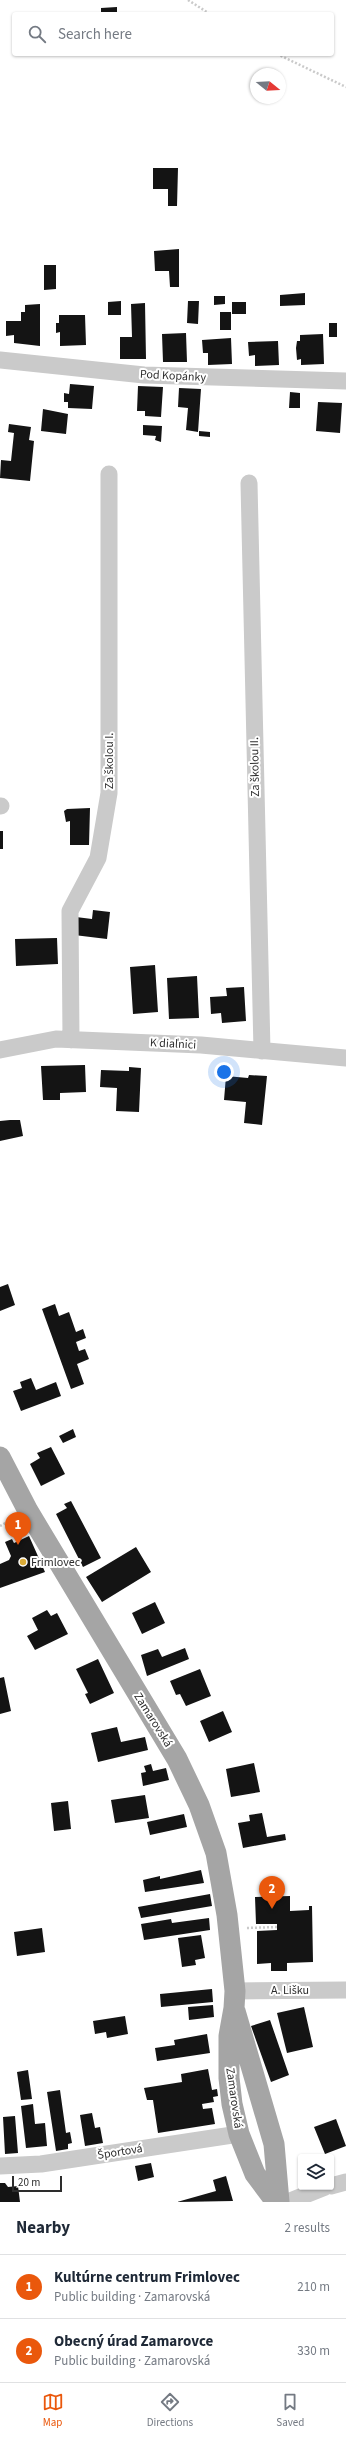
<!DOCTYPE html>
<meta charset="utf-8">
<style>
:root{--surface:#fff;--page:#f6f6f7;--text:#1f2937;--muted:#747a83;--line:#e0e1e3;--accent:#ea580c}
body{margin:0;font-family:"Source Sans 3",sans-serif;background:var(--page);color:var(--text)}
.controls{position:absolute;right:12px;bottom:12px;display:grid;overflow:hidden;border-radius:4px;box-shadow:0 1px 3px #0004}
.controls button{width:36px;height:36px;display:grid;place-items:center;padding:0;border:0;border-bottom:1px solid var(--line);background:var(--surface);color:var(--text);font:20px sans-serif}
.compass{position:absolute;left:250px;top:68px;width:36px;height:36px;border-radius:50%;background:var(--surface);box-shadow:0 1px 3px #0004;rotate:108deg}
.scale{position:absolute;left:12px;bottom:10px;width:50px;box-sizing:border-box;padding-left:4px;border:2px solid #2d2d2d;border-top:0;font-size:11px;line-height:14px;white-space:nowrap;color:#2d2d2d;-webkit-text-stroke:3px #fff;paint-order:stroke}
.you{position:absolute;left:224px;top:1072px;width:14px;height:14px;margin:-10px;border:3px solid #fff;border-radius:50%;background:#1a73e8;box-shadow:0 0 0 6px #1a73e833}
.badge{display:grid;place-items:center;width:26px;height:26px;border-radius:50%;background:var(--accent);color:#fff;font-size:13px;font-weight:700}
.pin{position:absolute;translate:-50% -33px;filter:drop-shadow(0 1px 2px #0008)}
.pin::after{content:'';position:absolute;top:21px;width:14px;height:12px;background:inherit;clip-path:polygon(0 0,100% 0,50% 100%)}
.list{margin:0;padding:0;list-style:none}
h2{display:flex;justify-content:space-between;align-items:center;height:52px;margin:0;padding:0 16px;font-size:17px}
h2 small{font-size:13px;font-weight:400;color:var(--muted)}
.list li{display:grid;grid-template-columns:26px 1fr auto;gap:12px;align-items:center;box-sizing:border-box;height:64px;padding:0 16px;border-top:1px solid var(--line)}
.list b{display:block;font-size:15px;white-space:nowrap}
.list p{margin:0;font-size:13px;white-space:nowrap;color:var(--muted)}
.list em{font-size:13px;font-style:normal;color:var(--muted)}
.icon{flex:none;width:22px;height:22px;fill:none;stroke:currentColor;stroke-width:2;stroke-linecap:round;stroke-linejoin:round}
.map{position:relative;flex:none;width:346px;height:2202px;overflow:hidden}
.search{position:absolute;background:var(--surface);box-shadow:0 1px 3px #0004;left:12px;right:12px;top:12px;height:44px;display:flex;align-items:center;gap:10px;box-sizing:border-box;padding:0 14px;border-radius:4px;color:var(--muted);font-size:15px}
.sheet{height:180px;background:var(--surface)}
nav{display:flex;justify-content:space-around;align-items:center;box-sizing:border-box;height:56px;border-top:1px solid var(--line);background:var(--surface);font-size:11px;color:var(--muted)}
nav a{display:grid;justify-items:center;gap:2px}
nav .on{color:var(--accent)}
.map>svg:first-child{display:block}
.building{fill:#141414}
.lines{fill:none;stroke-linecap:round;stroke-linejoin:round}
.path{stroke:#cacaca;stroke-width:2.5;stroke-dasharray:2 2;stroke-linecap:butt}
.minor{stroke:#cacaca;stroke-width:17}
.major{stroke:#a5a5a5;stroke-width:21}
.poi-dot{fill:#dbac38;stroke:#fff;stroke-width:1.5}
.labels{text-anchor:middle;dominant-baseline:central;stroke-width:4;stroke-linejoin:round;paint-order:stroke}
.street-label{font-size:12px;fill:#2d2d2d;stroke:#fff}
.poi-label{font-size:12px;fill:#2d2d2d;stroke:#fff;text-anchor:start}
</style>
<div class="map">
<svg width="346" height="2202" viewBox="0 0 346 2202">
<rect width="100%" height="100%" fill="#fff"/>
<path class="building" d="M117 7V14H101V8Z
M153 168H178L177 206H168V189H153Z
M179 249V287H170L169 271H155L154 251Z
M44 265H56V289L44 290Z
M305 293V305L280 306V295Z
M214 296H225V304L214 305Z
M121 301V315H108V302Z
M188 301H199L198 324 187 323Z
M232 302H246V314H232Z
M145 303 146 359H120V337H132L131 304Z
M40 304V346L14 343V335L6 336V321H21V312H25V305Z
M220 312H231V330H220Z
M59 315H85L86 345 60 346V332L56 333V323H59Z
M329 323H337V337H329Z
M186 333 187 362H163L162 334Z
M323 334 324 364 301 365V359L297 360 296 348 297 341H300V335Z
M231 338 232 364 208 365V353H203L202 340Z
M278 341 279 365 255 366V355L249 356 248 342Z
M70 384 94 386 92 409 68 408V402H64V393L69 394Z
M138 386 163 387 161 417 145 416V411H137Z
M179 388 201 389 198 432 186 430 188 408 178 407Z
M290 392 300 393V408H289Z
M318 402 342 403 340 433 316 431Z
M43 409 68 414 66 434 41 431Z
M9 424 31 427 29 440 34 441 30 481 0 478 1 460 11 461 14 433 8 432Z
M143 425 162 426 161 442 155 440 156 436 143 435Z
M199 431 210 432V437L199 436Z
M90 808 89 845H70V821L66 822 64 811 67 809Z
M0 831H3V849H0Z
M93 910 110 912 107 939 74 935 76 917 92 919Z
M57 938 58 964 16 966 15 939Z
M155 965 158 1012 133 1014 130 967Z
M197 976 199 1018 169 1019 167 978Z
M244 987 246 1021 222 1023 221 1013 211 1014 210 997 227 996 226 988Z
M85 1065 86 1092 60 1093V1100H43L41 1066Z
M129 1067 141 1068 139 1112 116 1111 117 1088 100 1087 101 1070 129 1071Z
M249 1075 267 1076 262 1125 244 1123 246 1102 224 1100 226 1076 248 1078Z
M10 1120H20L23 1136 0 1141V1121Z
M8 1284 15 1305 0 1311V1287Z
M55 1304 59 1316 69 1312 76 1332 83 1329 86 1338 76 1342 79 1351 85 1349 89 1359 77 1364 84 1384 71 1389 42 1309Z
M31 1378 36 1390 56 1382 61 1396 21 1411 13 1391 22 1388 20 1382Z
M73 1429 76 1437 63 1443 59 1436Z
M51 1447 65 1474 41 1486 30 1464 40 1458 37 1453Z
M71 1501 101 1558 83 1567 56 1514 67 1508 64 1504Z
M29 1536 45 1572 0 1588V1564L9 1560 11 1556 5 1542 12 1539 14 1543Z
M136 1547 151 1572 102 1602 86 1577Z
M155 1602 165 1623 142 1634 132 1613Z
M47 1610 51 1616 57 1613 68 1634 35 1650 27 1636 38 1630 32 1618Z
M185 1648 189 1659 147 1676 141 1655 158 1649 162 1657Z
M98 1659 114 1693 90 1704 85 1694 88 1693 76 1669Z
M200 1669 211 1696 186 1706 180 1694 176 1695 170 1681Z
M4 1677 11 1711 0 1714V1678Z
M223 1711 232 1732 209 1742 200 1721Z
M117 1727 121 1742 145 1737 148 1750 98 1762 91 1733Z
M254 1763 260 1792 231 1797 226 1769Z
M151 1764 153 1771 166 1768 169 1780 143 1786 141 1773 146 1772 144 1766Z
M145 1795 149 1818 115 1823 111 1800Z
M68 1801 71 1829 54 1831 51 1803Z
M262 1813 267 1837 285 1834 286 1840 243 1848 238 1823 250 1821 249 1815Z
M184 1814 187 1827 150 1835 147 1822Z
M201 1870 204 1883 145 1892 143 1880 160 1876V1879Z
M210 1894 212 1906 141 1918 138 1907Z
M290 1896V1911L309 1910V1906H312L313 1962 287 1963V1971H271V1963L257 1964V1931L277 1930V1924H256L255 1897Z
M209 1918 210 1930 144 1940 141 1924 171 1919 172 1923Z
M42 1928 45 1952 17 1956 14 1932Z
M201 1935 205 1958 195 1960 196 1965 182 1967 178 1938Z
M212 1989 213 2002 161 2007 160 1994Z
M213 2005 214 2017 189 2020 188 2007Z
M304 2007 313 2047 287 2053 277 2013Z
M125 2016 128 2034 107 2038 106 2032 95 2034 93 2021Z
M270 2020 289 2075 271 2082 251 2026Z
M207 2034 210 2053 157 2061 155 2048 175 2045 174 2040Z
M208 2069 212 2090 217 2089 218 2096 213 2097 214 2102 202 2104 203 2109 212 2108 215 2124 158 2133 153 2100H147L144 2088 182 2082 181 2074Z
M28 2070 32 2099 21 2100 17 2072Z
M60 2090 66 2133 70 2132 72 2143 68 2144V2149L56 2151 47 2092Z
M33 2104 35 2124 45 2123 47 2146 26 2148 21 2106Z
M92 2113 95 2128 100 2127 103 2143 85 2146 80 2115Z
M15 2116 18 2153 5 2154 3 2117Z
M336 2119 346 2146 325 2154 314 2127Z
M151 2163 154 2177 138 2181 135 2166Z
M226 2176 233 2201 177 2202 216 2191 213 2180Z
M0 2183H5L8 2187 18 2186 20 2202H0Z"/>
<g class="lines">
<path class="path" d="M188 0 210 14
M277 54 346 87
M0 1526 11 1520
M247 1928 277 1927"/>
<path class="minor" d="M0 360 144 375 346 381
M249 483 262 1051
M0 806H1
M71 1040 70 911 98 858 109 793V474
M0 1050 56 1039 201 1045 346 1058
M235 1991 346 1990
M0 2166 41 2164 239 2134
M331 2186 346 2182
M288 2202 325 2187"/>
<path class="major" d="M0 1457 28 1511 177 1759 199 1805 216 1853 227 1915 235 1991 234 2008 229 2036V2078L232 2104 239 2134 255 2174 276 2202
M235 2011 274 2144 279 2202"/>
</g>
<circle class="poi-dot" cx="23" cy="1562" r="4"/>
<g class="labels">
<g class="street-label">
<text transform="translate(173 376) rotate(3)">Pod Kopánky</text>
<text transform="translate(109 761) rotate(-90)">Za školou I.</text>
<text transform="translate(255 767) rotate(-91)">Za školou II.</text>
<text transform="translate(173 1044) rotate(3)">K diaľnici</text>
<text transform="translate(153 1720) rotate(58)">Zamarovská</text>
<text x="290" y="1990">A. Lišku</text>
<text transform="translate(234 2098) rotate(82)">Zamarovská</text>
<text transform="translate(120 2152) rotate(-9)">Športová</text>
</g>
<g class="poi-label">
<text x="31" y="1562">Frimlovec</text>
</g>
</g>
</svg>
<div class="controls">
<button><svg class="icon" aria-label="layers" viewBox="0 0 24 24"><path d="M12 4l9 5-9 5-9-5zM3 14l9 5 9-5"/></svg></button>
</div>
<svg class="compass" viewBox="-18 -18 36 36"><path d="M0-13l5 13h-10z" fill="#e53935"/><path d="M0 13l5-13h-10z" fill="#747a83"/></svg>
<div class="scale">20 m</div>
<div class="you"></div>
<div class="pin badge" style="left:18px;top:1545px">1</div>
<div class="pin badge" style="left:272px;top:1909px">2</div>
<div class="search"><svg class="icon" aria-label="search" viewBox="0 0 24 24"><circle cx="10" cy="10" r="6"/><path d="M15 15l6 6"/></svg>Search here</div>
</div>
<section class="sheet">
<h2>Nearby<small>2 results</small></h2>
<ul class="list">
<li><span class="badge">1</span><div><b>Kultúrne centrum Frimlovec</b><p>Public building · Zamarovská</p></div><em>210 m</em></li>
<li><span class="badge">2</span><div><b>Obecný úrad Zamarovce</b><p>Public building · Zamarovská</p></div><em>330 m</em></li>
</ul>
</section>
<nav>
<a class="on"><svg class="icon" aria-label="map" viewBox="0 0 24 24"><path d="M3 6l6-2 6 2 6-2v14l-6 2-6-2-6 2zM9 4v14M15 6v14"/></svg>Map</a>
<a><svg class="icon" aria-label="directions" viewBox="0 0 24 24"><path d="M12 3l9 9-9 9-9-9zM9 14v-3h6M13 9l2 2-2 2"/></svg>Directions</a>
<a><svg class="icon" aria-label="saved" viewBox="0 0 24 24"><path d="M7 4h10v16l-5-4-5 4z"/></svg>Saved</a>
</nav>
